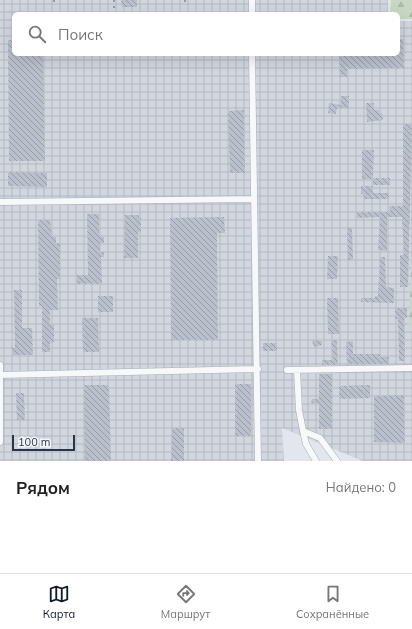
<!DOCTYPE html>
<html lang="ru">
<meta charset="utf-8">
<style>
:root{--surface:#fff;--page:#f2f2f2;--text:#222;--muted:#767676;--line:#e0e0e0;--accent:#111827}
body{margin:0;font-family:Mulish,sans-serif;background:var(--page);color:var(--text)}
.scale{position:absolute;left:12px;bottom:10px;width:63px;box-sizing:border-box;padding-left:4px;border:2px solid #293447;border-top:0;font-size:11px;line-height:14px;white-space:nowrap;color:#293447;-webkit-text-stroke:3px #f4f6f9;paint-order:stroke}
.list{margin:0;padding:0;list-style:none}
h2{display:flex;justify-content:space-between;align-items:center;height:52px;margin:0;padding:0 16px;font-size:17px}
h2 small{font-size:13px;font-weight:400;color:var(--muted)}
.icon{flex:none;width:22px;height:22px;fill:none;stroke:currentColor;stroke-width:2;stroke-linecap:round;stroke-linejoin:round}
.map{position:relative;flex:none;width:412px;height:461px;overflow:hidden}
.search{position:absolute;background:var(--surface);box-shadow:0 4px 16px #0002;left:12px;right:12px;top:12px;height:44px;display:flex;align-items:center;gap:10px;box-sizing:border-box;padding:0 14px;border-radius:6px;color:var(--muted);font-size:15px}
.sheet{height:112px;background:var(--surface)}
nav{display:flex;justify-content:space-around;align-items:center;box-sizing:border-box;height:56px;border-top:1px solid var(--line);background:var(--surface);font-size:11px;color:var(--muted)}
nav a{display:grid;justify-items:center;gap:2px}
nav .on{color:var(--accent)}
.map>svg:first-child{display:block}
.industrial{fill:url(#industrial-grid)}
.forest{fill:url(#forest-firs)}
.building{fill:url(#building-back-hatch)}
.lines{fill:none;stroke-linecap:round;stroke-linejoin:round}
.minor-casing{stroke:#a7aeb8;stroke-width:7}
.minor{stroke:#f7f8fa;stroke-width:6}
.rail{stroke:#7b8698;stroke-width:1.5;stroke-dasharray:2 4;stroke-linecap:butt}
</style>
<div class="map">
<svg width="412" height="461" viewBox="0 0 412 461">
<defs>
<pattern id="industrial-grid" width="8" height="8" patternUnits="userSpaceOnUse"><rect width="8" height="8" fill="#d1d6df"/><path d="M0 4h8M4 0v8" fill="none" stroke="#b3b8c1"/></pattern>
<pattern id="forest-firs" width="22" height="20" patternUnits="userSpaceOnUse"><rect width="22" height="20" fill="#c8d7c4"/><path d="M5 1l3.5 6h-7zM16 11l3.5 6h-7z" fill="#acb9aa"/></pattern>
<pattern id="building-back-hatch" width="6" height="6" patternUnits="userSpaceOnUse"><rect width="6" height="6" fill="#bac0cb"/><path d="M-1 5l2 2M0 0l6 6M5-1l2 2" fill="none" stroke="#979da7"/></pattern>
</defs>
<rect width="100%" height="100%" fill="#e3e7ed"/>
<path class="industrial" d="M0 0H388V14H14V54H398V21H412V461H363L282 428 284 461H0Z"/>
<path class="forest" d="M391 0H412V19H398V14H390Z
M412 246V333L409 324Z"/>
<path class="building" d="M121 0H137V7H122Z
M398 39H403L404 68 347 69V77H340L339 54H398Z
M8 40H14V54H43L45 161H9Z
M341 96H349V108H337L336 114 328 113 329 103 341 105Z
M366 103H374V110H379V113H382L383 120 367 122Z
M244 110 245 173H230L228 111Z
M403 124H412L408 287H400V255H404L402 217H387V251L378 250 380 217 357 218V212H390L389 206H403Z
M362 150H374L373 178H390V185H373V179H362Z
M8 172 47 173V187L8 186Z
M361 186H373V193H389V199H364V194H361Z
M87 214H99V237H104V243H100V252H104V257H101L102 284H77V275H88Z
M125 215H139V218H141V232H138V258H124Z
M224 217 225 233H217L218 340H171L170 218Z
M38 220H50L52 237H56V243H60V279H57L58 310H50V324H54V342H50V352H42V306H39Z
M352 227 353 260H348L347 228Z
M328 256H338L337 279H327Z
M380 257H385L386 287 394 288V303L361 302V298H375V296H378Z
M14 290H22V328H32L33 355H13L12 348H15Z
M98 296H113V312H98Z
M327 298H338L339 334H328Z
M395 308H407V318H404L405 361H399L398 319H395Z
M82 318H98L99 352H83Z
M312 340 322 341V345L314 347Z
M331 340H337L338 365H322V360H333Z
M353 341V354H380V357H389V364H347L346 342Z
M263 343H277V351H263Z
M319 374H332V429H319V403H311L312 399H319Z
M235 384H251V436H235Z
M84 385H109L111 461H85Z
M370 385V398L339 399V386Z
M16 393H24L25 420H17Z
M404 395 405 443 374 442V396Z
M172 428H184V461H171Z"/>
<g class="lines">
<defs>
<path id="minor" d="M252 0V14
M252 54 258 461
M0 202 254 199
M0 365V442
M287 370 412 368
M297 370 299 410 303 431
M0 375 258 369
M316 461 306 444 303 431 320 438 337 461"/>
</defs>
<use href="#minor" class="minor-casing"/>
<use href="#minor" class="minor"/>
<path class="rail" d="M54 0V2
M114 0V11
M185 0V6"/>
</g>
</svg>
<div class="scale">100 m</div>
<div class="search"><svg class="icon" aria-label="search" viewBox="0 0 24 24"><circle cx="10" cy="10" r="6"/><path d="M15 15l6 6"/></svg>Поиск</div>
</div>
<section class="sheet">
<h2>Рядом<small>Найдено: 0</small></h2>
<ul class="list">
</ul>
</section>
<nav>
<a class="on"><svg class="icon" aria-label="map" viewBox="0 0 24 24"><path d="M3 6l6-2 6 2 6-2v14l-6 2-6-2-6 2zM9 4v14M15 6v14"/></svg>Карта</a>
<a><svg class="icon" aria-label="directions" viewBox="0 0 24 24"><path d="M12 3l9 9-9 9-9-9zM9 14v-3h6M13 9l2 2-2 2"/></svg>Маршрут</a>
<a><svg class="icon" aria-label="saved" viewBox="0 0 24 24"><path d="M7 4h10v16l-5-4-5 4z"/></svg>Сохранённые</a>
</nav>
